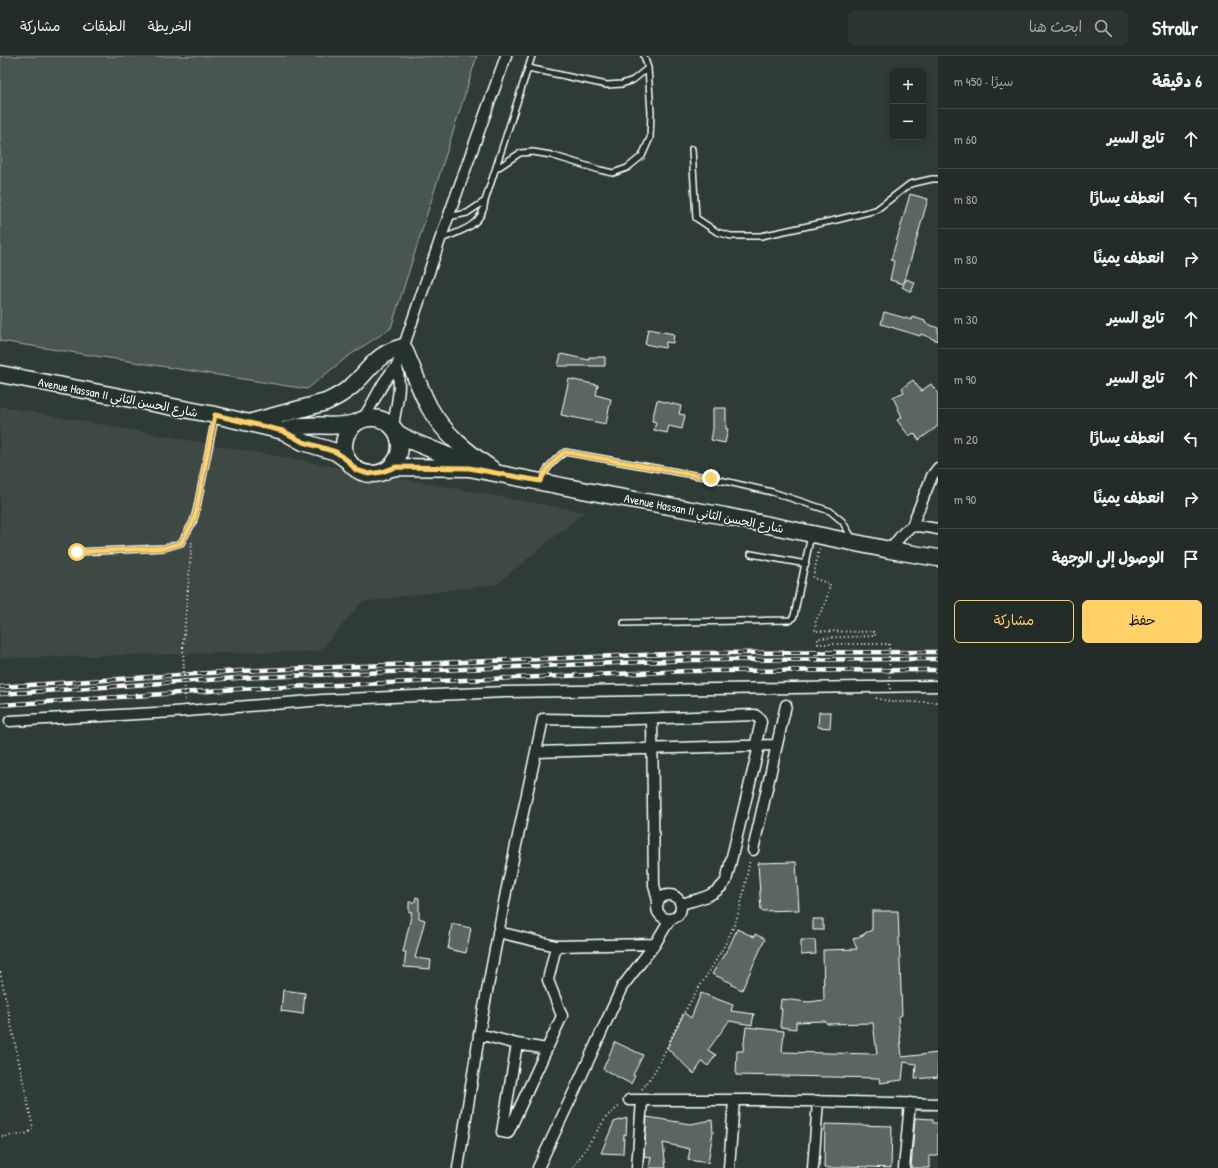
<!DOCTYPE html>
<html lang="ar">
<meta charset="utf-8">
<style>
:root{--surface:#232c28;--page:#2b3430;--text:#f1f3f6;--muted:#a3a7a8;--line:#404845;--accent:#ffd166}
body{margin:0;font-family:"Patrick Hand","Playpen Sans Arabic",sans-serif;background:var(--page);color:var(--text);direction:rtl}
.controls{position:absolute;right:12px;top:12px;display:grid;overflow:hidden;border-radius:6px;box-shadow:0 2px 6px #0003}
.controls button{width:36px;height:36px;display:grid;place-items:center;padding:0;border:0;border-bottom:1px solid var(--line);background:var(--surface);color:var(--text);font:20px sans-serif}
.stop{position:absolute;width:12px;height:12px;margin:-9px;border:3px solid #ffd166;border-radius:50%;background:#fff}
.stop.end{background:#ffd166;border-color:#fff;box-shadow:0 1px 4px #0008}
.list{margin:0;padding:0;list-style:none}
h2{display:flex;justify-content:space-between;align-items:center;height:52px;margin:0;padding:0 16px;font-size:17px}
h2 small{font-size:13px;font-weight:400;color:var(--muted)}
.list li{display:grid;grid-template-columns:26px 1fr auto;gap:12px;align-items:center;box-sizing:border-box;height:60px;padding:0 16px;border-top:1px solid var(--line)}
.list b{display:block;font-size:15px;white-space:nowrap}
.list em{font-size:13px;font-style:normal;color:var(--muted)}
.actions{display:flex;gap:8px;padding:12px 16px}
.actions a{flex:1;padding:9px 0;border:1px solid var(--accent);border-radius:6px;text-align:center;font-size:14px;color:var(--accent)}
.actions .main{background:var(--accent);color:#111}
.icon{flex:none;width:22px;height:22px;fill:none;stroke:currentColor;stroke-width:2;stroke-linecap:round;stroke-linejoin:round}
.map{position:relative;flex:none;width:938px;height:1112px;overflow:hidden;direction:ltr}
header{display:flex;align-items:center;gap:24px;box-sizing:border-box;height:56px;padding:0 20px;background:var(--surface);border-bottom:1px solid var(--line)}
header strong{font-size:19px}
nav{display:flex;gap:22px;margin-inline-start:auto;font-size:14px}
.search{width:280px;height:36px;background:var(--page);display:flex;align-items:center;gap:10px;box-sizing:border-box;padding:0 14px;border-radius:6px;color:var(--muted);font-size:15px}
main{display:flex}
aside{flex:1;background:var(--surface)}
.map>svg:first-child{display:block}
.built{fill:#3c4842}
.green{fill:#4a544f;stroke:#a4aaa7}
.building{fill:#5b6661;stroke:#fff}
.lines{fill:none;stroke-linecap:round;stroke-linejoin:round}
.lane-casing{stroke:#fff;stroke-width:8}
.street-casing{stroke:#fff;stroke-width:13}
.primary-casing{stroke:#fff;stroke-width:19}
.path{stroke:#fff;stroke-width:2;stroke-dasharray:1 3;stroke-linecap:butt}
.lane{stroke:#26332d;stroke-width:5}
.street{stroke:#26332d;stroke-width:10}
.primary{stroke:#26332d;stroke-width:16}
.rail-casing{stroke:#fff;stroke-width:4.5}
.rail{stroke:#26332d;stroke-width:3;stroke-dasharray:9;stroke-linecap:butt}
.path-bridge{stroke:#fff;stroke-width:2;stroke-dasharray:1 3;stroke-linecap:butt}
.route{stroke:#ffd166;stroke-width:5}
.labels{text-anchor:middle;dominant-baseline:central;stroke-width:3;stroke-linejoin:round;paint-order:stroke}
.street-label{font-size:12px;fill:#fff;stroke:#26332d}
</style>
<header>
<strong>Strollr</strong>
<div class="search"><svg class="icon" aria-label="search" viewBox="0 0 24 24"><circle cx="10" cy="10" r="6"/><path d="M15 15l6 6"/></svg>ابحث هنا</div>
<nav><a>الخريطة</a><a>الطبقات</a><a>مشاركة</a></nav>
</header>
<main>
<aside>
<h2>6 دقيقة<small>سيرًا · 450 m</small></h2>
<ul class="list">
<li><svg class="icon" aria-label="ahead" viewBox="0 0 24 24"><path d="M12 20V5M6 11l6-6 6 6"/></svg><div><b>تابع السير</b></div><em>60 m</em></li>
<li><svg class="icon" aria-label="left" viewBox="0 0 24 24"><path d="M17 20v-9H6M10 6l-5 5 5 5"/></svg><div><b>انعطف يسارًا</b></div><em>80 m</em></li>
<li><svg class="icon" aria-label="right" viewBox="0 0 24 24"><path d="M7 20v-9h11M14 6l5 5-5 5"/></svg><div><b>انعطف يمينًا</b></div><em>80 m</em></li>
<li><svg class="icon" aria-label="ahead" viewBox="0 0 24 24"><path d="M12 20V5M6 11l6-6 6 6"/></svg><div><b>تابع السير</b></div><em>30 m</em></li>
<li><svg class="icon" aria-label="ahead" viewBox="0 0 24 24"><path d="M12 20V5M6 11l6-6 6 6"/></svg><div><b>تابع السير</b></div><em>90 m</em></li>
<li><svg class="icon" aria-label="left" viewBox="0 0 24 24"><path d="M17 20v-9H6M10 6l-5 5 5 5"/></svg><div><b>انعطف يسارًا</b></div><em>20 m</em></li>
<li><svg class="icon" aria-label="right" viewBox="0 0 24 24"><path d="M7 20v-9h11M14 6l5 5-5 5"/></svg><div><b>انعطف يمينًا</b></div><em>90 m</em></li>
<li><svg class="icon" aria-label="arrive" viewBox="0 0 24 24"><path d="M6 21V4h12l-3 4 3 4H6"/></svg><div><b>الوصول إلى الوجهة</b></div></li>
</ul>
<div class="actions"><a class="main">حفظ</a><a>مشاركة</a></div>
</aside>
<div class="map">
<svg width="938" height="1112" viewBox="0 0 938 1112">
<rect width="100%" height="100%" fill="#2f3b35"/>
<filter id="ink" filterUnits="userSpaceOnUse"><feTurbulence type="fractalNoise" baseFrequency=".025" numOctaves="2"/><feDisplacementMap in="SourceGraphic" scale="8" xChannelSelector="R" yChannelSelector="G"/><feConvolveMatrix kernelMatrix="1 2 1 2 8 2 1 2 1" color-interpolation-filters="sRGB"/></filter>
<g filter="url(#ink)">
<path class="built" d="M0 350 585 456 497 528 362 546 320 595 0 602Z"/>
<path class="green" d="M0 0H477L391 272 347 301 307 333 0 285Z"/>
<path class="building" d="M910 138 928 143 904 227 907 223 915 227 911 236 902 231 904 228 890 224 894 205 891 204Z
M884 256 912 264 913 261 925 265V267L938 272V285L921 278 920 280 881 268Z
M648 273 674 278 673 287 666 286 665 292 645 288Z
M561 298 589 304V301H605V310H558Z
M569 323 598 329 596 339 611 343 606 368 561 359Z
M913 324 921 335 931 328 938 338V370L919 384 914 377 909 380 897 364 902 361 893 341 904 336 902 332Z
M657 344 681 350 679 358 685 359 682 373 669 370 667 377 654 374 656 366 652 365Z
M713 352H726V373H728L725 387 711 384 713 373Z
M819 656H831L830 672 818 671Z
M796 806 799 854 761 855 758 807Z
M416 841 419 842V862L425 864 415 902 431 904 430 913 404 911 406 896H403L412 856H409V846H415Z
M872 855H898L902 959 898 961 902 1001 938 997V1021L915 1023 916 1008 904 1006 902 1024 880 1027 879 1022 736 1019 737 995H743L746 971 784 975 782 996 877 998 873 967 827 968 825 965 796 966V973L780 971 782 953H780L781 943 809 946 824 944 823 894 857 893 853 883 865 878V877L872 874Z
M813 863H823V874H813Z
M452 868 471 872 466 897 448 893Z
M737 873 754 881 755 878 765 883 742 934 732 929V927L712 918 730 889Z
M801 884H815L816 898 801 899Z
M283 934 305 937 303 958 281 955Z
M701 937 733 949 731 955 754 958 752 969 729 965 708 994 716 999 708 1010 702 1006 694 1018 667 992 684 957 691 962Z
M615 986 643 999 633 1019 635 1020 631 1028 603 1013Z
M647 1061 690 1068 712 1064 713 1076 708 1107 688 1104 690 1093 663 1087 666 1112H649L651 1101 644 1100Z
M627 1062 626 1079 624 1078 623 1098 601 1097 614 1066Z
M915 1062 933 1063V1067H938V1100H929V1112H911Z
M825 1068 892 1070 891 1112 843 1110V1112H824Z"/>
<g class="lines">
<defs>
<path id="lane" d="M528 12 607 29 622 28 633 24 648 12
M692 93 696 162 717 176 731 180H761L836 164 876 154 910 128 932 123H938
M496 113 520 97 533 96 551 99 600 114 613 117 627 112 642 100 650 82 651 57 648 12 644 0
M448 161 467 157 485 145
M441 183C461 175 483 170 485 145L532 0
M541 424C547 412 553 404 565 396L711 422 772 436 830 455 842 465 853 483
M77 496 164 492 181 487 193 466 196 456 215 362
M751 498 806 508
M624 567 791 564 794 560 811 479"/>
<path id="street" d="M362 364C375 346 381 325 397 310
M393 371C396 347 402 336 397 310L440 184 506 0
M912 470 932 420 938 412
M890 494C910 469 906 467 938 473
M652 663 654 829 658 845
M10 665 174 656 323 644 505 636 938 630
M536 696 776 689
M753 794 786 649
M657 851a12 12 0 1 1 24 0a12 12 0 1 1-24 0Z
M681 848C698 843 715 841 726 825L759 690
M498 876 556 890 655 888
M479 978 517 988 547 993
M517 988 502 1076 508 1077 562 960 548 924 556 890
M629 1044H758L938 1048
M458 1112 481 967 506 836 543 663 606 664 755 659 760 663 761 666 755 691
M538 1112 579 1025 622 931 655 888 670 863
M637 1112 642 1044
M729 1112 734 1044
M813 1112 818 1045
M904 1112 910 1047"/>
<path id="primary" d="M0 318 215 359 283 375 303 386 336 396 347 404
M344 390a28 28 0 1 1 56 0a28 28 0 1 1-56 0Z
M252 366 326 346C335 342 344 337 352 330 372 312 374 299 403 291 412 310 419 332 429 351 444 378 467 396 492 413
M283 375C310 364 331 374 355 367
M397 377 409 384 453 402 469 411
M388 413 396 411 469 412 613 440 725 460 890 494 938 502"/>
</defs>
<use href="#lane" class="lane-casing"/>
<use href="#street" class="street-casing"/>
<use href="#primary" class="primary-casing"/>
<path class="path" d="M819 493 813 522 830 528 825 549 816 564 815 575 875 576V580L818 582V588H889
M183 591 192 485
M876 642 892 646H938
M0 916 33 1072 29 1076 25 1078 0 1081
M642 1033C659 1014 667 988 679 966 695 935 717 907 732 874 742 852 745 827 750 804
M573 1112 607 1060 620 1050"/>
<use href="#lane" class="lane"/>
<use href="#street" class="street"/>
<use href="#primary" class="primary"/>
<defs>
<path id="rail" d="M0 631 239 615 694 597 938 596
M0 638 237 622 692 604 938 603
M0 649 238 633 688 615 938 614"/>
</defs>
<use href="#rail" class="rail-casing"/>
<use href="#rail" class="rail"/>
<path class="path-bridge" d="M889 588 890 639
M183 591 185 644"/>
</g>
</g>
<g class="lines" filter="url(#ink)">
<path class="route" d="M77 496 164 492 181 487 193 466 196 456 215 359 283 375 303 386 336 396 347 404 356 414 369 418 382 416 396 411 469 412 540 425C547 413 553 404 565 396L711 422"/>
</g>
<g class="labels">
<g class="street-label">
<text transform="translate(118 341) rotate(11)">Avenue Hassan II شارع الحسن الثاني</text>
<text transform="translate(704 457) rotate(11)">Avenue Hassan II شارع الحسن الثاني</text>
</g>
</g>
</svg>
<div class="controls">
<button>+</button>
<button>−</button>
</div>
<div class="stop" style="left:77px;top:496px"></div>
<div class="stop end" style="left:711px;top:422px"></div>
</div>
</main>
